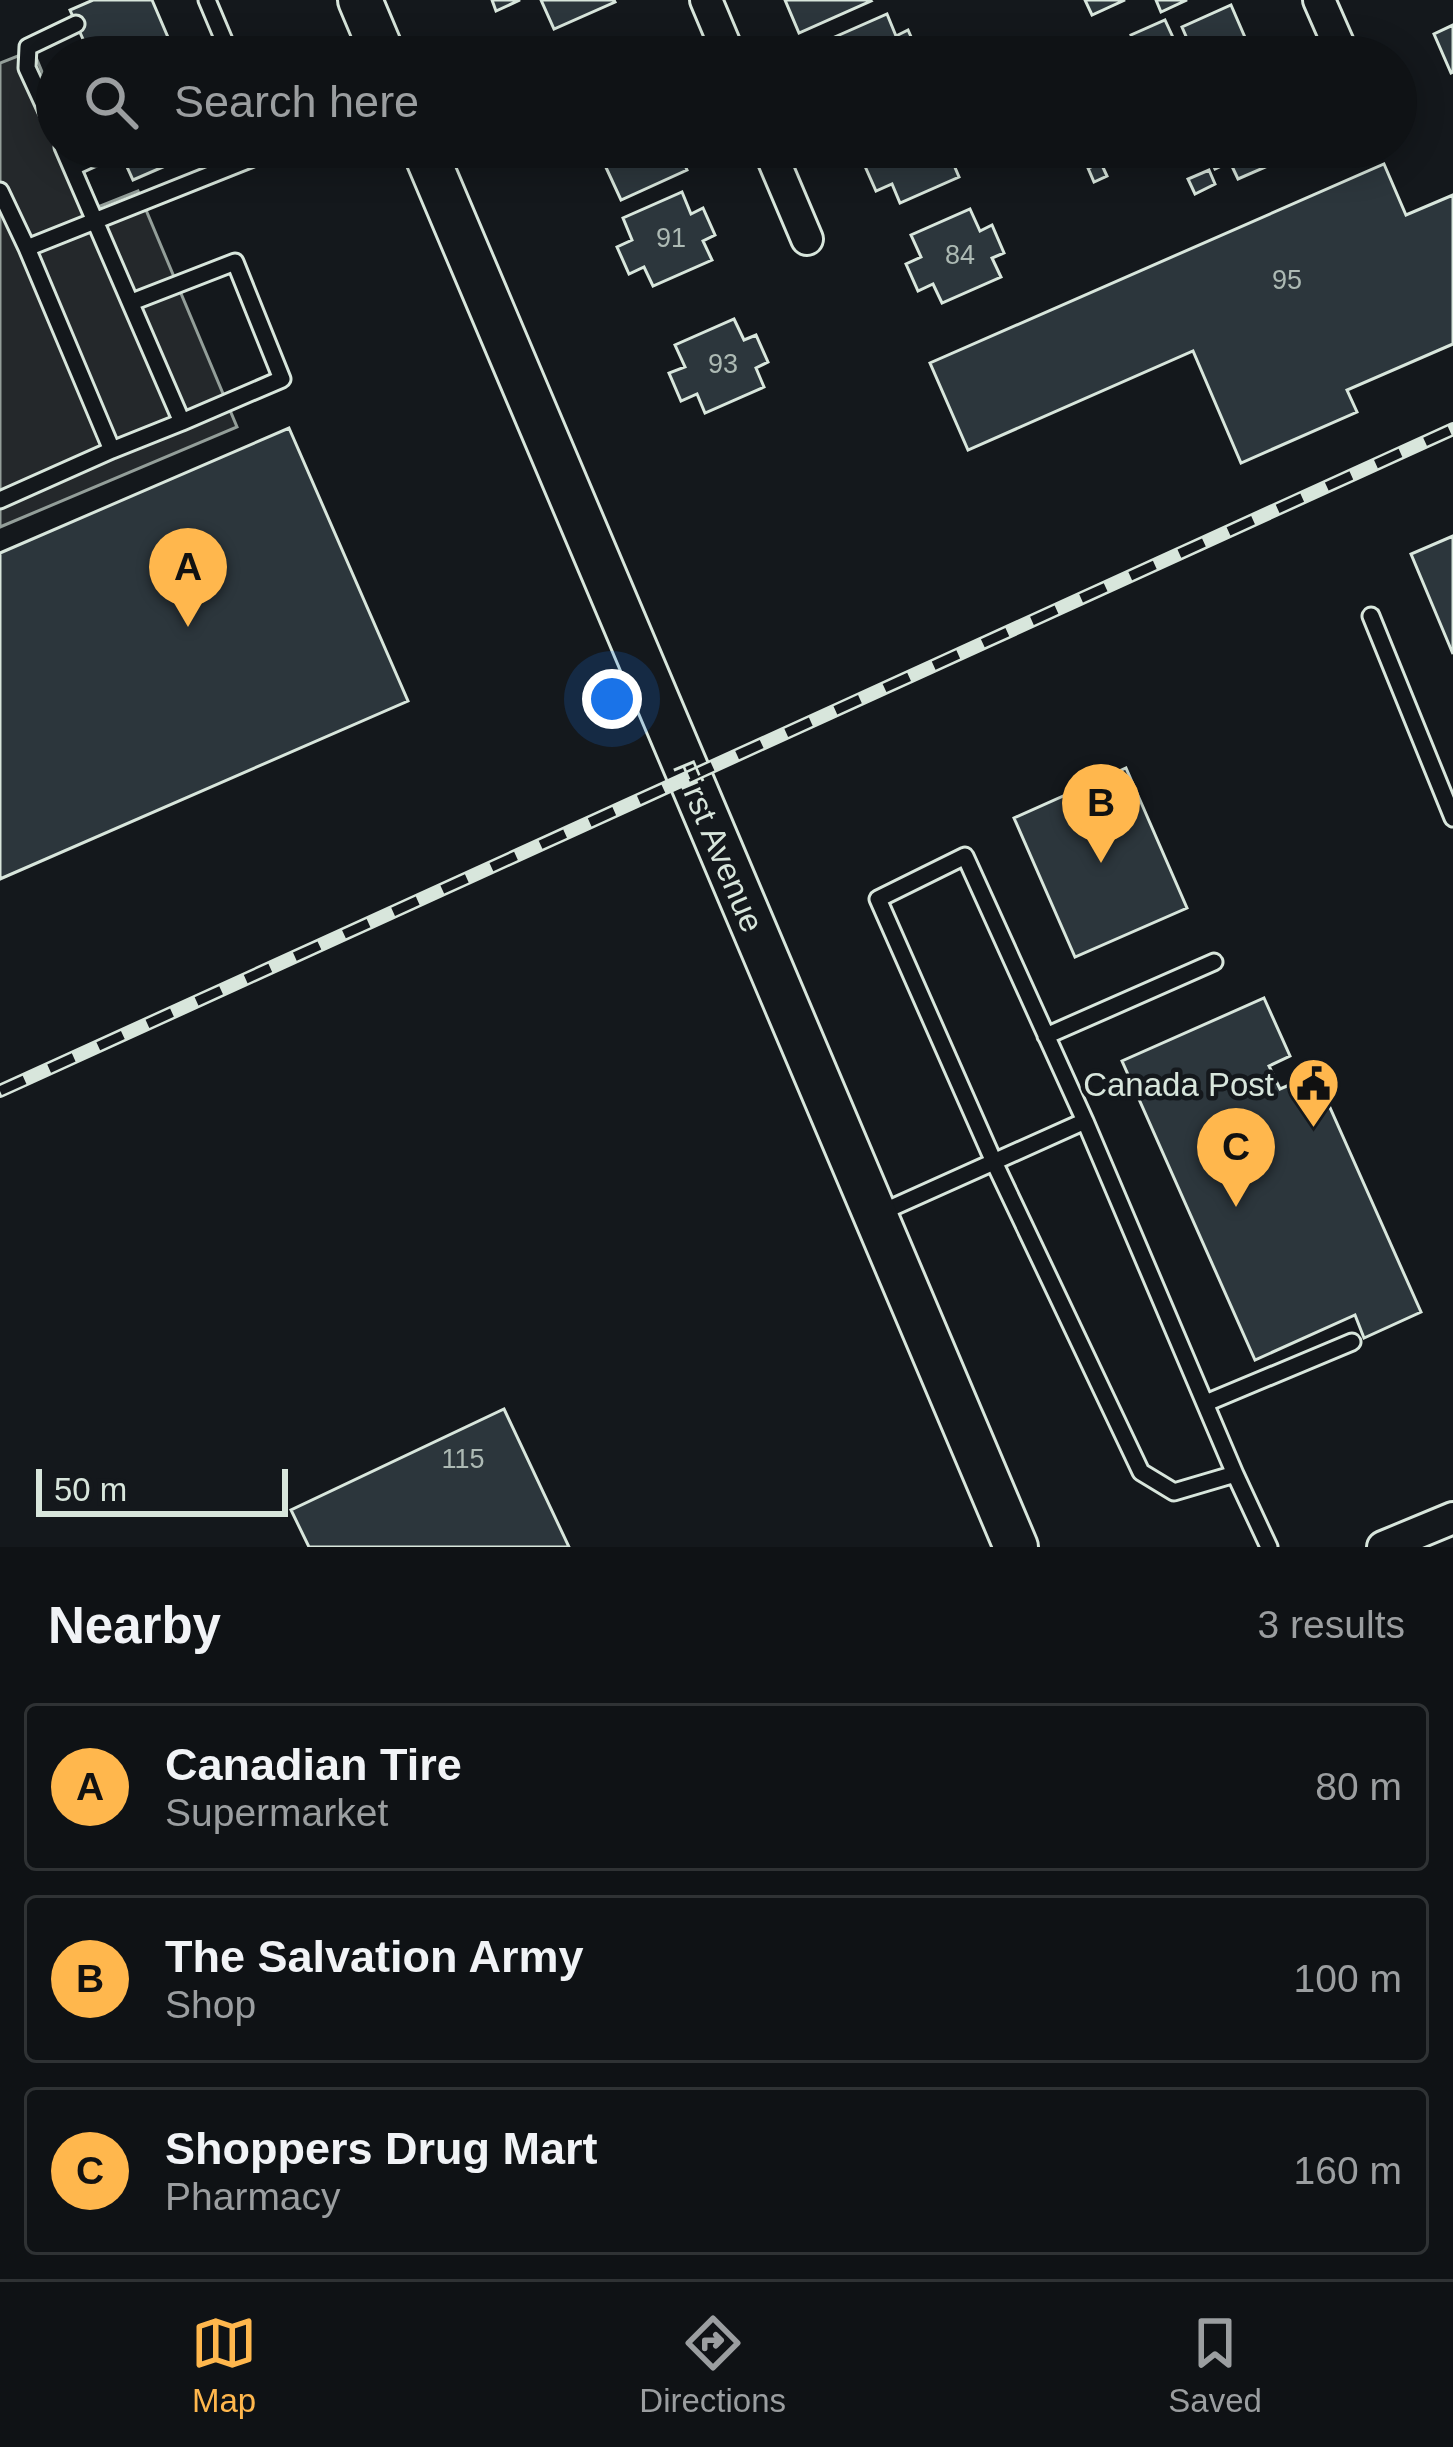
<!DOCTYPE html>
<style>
:root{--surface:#0f1215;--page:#181b1e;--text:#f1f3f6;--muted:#9b9ea0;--line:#2f3234;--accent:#ffb74d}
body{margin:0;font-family:Arial,sans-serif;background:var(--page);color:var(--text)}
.scale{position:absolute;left:36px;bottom:30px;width:252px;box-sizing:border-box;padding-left:12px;border:6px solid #d8e6dc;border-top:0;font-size:33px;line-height:42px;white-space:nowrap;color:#d8e6dc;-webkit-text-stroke:9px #14181c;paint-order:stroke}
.you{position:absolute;left:612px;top:699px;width:42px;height:42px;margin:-30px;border:9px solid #fff;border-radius:50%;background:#1a73e8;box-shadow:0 0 0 18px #1a73e833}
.badge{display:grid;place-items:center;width:78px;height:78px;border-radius:50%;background:var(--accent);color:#111;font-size:39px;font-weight:700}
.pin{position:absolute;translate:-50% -99px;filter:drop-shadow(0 3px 6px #0008)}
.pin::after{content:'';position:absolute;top:63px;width:42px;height:36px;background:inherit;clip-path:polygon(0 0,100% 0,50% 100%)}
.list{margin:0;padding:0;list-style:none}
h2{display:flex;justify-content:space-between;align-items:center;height:156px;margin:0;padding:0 48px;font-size:51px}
h2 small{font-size:39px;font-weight:400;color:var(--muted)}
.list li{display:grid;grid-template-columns:78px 1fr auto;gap:36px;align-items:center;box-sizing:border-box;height:168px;margin:0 24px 24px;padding:0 24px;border:3px solid var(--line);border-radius:12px}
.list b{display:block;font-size:45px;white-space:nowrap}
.list p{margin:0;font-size:39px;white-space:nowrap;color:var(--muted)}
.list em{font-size:39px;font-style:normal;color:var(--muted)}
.icon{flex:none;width:66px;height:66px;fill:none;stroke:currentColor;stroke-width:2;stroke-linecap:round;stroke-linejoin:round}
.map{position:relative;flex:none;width:1453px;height:1547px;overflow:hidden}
.search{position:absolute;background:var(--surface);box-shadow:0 6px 30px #0003;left:36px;right:36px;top:36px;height:132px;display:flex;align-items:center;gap:30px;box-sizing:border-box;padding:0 42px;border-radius:66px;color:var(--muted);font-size:45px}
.sheet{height:732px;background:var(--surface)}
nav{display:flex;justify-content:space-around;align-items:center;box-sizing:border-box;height:168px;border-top:3px solid var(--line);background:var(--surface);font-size:33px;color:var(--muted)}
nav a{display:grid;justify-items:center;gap:6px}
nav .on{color:var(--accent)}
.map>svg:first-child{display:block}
.parking{fill:#24282b;stroke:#939e99;stroke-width:3}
.building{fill:#2c363c;stroke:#d8e6dc;stroke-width:3}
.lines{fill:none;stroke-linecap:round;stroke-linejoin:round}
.service-casing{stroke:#d8e6dc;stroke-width:21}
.minor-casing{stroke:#d8e6dc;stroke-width:36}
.secondary-casing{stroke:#d8e6dc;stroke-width:48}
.service{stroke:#14181c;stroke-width:15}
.minor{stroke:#14181c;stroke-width:30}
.secondary{stroke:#14181c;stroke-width:42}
.rail-casing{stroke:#d8e6dc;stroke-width:14}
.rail{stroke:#14181c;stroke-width:9;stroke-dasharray:27;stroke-linecap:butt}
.labels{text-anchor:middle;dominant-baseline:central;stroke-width:9;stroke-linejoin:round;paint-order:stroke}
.number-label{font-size:27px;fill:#adbab4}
.street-label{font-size:33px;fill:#d8e6dc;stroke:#14181c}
.poi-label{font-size:33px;fill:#d8e6dc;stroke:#14181c;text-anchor:end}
</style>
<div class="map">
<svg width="1453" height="1547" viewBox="0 0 1453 1547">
<rect width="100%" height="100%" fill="#14181c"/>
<path class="parking" d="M33 50 57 108V147H73L98 207 138 191 237 427 0 527V63Z"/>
<path class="building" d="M93 0H152L170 42 148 51 150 57H91L70 10Z
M492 0H520L496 11Z
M541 0H614L615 2 554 29Z
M785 0H870L871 1 799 33Z
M1085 0H1125L1092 15Z
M1156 0H1187L1161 12Z
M1231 5 1247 42 1213 57H1195L1182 27Z
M887 14 896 36 908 30 920 57H835L828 40Z
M1165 20 1176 44 1146 57H1131L1125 44 1133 40 1131 35Z
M1453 25V72L1451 73 1434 34Z
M118 147H190L193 154 133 180Z
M635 147H677L687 170 621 200 603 161Z
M875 147H960L962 153 951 158 959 177 900 203 892 184 876 191 864 164 880 157Z
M1218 147H1306L1307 149 1238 179 1230 162 1215 169 1207 152Z
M1101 163 1107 176 1094 182 1088 168Z
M1384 164 1406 215 1453 195V344L1347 390 1357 412 1241 463 1193 351 968 450 930 363Z
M1209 170 1215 184 1195 194 1188 179Z
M682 192 691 214 703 208 715 235 703 241 712 260 653 286 644 267 629 274 617 247 632 240 623 218Z
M970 209 980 231 992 225 1004 253 992 258 1001 277 942 303 933 284 918 291 906 264 921 257 911 235Z
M734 319 744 340 756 335 768 362 756 368 764 387 705 413 697 394 681 401 669 373 685 367 675 345Z
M289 428 408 701 0 879V553Z
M1453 536V654L1411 554Z
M1126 768 1187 908 1075 957 1014 818Z
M1264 998 1290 1056 1269 1066 1280 1089 1315 1074 1421 1312 1364 1338 1355 1315 1255 1360 1122 1061Z
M504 1409 569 1547H309L291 1510Z"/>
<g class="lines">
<defs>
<path id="service" d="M207 0 231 57
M57 133 27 68 28 47 76 24
M63 147 182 422 112 450
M73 167 117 147
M0 191 27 248 280 147
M132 302 235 262 282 379 182 422
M0 500 112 450 27 248
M1371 616 1453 818
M1046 1036 1214 962
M1085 1121 1235 1474
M880 1213C948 1183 1016 1152 1085 1121L965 856 878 899 994 1162 1141 1472 1174 1492 1235 1474 1269 1547
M1206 1403 1352 1342"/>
<path id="minor" d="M706 0 730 57
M1319 0 1344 57
M768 147 807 239
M1383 1547 1453 1518"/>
<g id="secondary">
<path d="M360 0 384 57"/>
<path id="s1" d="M423 147 1016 1547"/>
</g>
</defs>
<use href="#service" class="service-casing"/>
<use href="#minor" class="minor-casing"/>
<use href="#secondary" class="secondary-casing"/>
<use href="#service" class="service"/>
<use href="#minor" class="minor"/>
<use href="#secondary" class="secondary"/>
<defs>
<path id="rail" d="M0 1091 1453 429"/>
</defs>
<use href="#rail" class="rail-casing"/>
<use href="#rail" class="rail"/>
</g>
<defs>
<symbol id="civic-pin" viewBox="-11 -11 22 30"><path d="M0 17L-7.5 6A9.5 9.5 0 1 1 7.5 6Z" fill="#ffb74d" stroke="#14181c"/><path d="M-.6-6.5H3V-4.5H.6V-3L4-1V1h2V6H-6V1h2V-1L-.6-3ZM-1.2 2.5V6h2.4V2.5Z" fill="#111"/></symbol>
</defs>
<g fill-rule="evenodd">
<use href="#civic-pin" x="1284" y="1054" width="59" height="81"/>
</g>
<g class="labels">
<g class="number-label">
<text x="671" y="238">91</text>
<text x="960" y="255">84</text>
<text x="1287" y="280">95</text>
<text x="723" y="364">93</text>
<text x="463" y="1459">115</text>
</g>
<g class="street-label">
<text stroke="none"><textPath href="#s1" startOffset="759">First Avenue</textPath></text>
</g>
<g class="poi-label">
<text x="1274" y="1084">Canada Post</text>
</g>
</g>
</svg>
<div class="scale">50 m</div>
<div class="you"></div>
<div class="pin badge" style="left:188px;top:627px">A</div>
<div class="pin badge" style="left:1101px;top:863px">B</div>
<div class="pin badge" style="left:1236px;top:1207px">C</div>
<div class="search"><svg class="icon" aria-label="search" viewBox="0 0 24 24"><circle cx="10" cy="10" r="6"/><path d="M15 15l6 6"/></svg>Search here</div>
</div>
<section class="sheet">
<h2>Nearby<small>3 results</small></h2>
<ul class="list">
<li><span class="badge">A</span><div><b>Canadian Tire</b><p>Supermarket</p></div><em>80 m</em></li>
<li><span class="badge">B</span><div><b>The Salvation Army</b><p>Shop</p></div><em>100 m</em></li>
<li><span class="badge">C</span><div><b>Shoppers Drug Mart</b><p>Pharmacy</p></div><em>160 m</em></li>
</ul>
</section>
<nav>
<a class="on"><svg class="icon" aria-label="map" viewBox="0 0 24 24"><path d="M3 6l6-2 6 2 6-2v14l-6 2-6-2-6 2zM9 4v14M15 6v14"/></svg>Map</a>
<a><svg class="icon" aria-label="directions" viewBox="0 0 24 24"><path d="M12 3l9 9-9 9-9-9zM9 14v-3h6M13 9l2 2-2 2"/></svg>Directions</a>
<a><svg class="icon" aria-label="saved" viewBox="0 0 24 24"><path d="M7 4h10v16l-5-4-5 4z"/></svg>Saved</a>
</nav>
